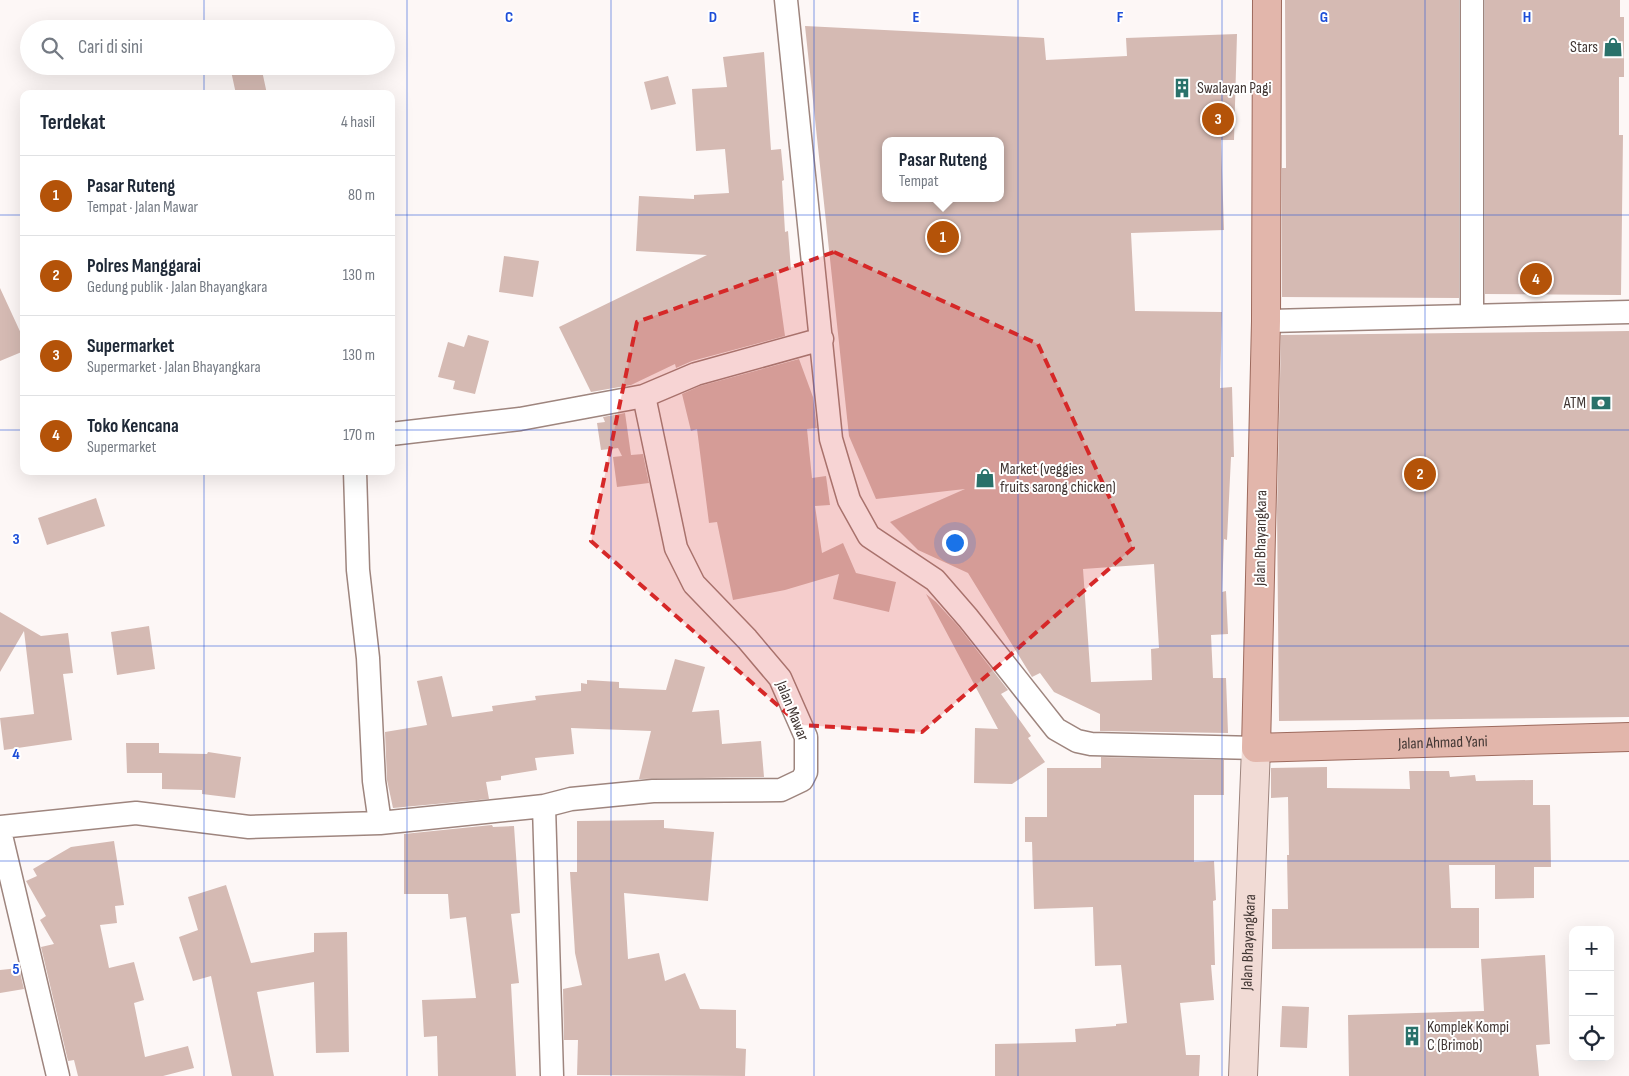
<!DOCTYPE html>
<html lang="id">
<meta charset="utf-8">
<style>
:root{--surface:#fff;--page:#f2f2f3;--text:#1f2937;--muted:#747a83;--line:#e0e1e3;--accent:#b45309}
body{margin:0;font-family:"Sofia Sans Condensed",sans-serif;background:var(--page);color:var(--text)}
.controls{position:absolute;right:15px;bottom:15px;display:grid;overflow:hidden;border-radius:10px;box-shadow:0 5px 20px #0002}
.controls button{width:45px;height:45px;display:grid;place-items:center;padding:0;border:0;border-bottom:1px solid var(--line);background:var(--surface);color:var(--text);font:25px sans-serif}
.you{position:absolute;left:954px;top:542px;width:18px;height:18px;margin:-12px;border:4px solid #fff;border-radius:50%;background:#1a73e8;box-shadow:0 0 0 8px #1a73e833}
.badge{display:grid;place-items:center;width:32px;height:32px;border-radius:50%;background:var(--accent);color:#fff;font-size:16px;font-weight:700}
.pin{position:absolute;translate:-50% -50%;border:2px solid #fff;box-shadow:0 1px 5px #0006}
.popup{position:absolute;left:882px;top:137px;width:122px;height:65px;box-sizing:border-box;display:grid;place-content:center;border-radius:10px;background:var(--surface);filter:drop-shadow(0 1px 4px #0005);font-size:16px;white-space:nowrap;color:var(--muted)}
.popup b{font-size:19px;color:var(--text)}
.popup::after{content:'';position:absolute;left:50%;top:100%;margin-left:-10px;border:10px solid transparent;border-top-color:var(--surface)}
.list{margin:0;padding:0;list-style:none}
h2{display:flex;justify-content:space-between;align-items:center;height:65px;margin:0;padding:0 20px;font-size:21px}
h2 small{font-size:16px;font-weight:400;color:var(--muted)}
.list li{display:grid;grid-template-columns:32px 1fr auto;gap:15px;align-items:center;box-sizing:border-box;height:80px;padding:0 20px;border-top:1px solid var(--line)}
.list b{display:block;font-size:19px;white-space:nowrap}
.list p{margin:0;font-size:16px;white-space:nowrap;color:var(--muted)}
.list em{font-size:16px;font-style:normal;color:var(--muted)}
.icon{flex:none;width:28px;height:28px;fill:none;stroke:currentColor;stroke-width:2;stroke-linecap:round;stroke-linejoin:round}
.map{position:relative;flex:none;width:1629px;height:1076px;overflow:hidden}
.search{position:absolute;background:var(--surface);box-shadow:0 5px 20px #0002;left:20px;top:20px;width:375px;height:55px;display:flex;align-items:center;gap:12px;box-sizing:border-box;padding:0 18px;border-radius:28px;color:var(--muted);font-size:19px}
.panel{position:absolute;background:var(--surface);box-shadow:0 5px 20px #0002;left:20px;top:90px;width:375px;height:385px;border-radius:10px}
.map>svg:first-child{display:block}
.building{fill:#d5bab3;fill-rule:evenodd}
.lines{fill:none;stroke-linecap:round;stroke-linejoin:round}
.street-casing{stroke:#9e857e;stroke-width:25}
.secondary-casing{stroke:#9e857e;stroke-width:30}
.primary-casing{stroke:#9d6a5d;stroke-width:30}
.street{stroke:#fff;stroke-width:22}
.secondary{stroke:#f1dbd5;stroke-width:28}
.primary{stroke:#e2b6ab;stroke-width:28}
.marked{fill:#d62828;fill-opacity:0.2;stroke:#d62828;stroke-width:4;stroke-dasharray:10 6;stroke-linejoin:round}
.grid{fill:none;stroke:#1d4ed8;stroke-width:1;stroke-opacity:0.55}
.labels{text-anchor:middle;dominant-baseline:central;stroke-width:4;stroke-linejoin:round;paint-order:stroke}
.poi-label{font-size:16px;fill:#413633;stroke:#fff;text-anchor:start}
.street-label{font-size:16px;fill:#413633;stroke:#fff}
.grid-label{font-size:16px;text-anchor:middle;font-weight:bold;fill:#1d4ed8;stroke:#fff;stroke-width:4;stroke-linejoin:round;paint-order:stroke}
</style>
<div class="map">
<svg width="1629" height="1076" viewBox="0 0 1629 1076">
<rect width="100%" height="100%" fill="#fdf7f6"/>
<path class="building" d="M1285 0H1459V298L1282 297V168H1286Z
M1485 0H1620V17H1624V77H1619V135H1623L1621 295 1485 294Z
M805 26 1044 38 1046 60 1127 56 1126 38 1237 34 1234 140H1221L1224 230 1131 233 1135 311 1222 312 1220 388 1232 387 1234 457H1231L1227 540 1224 539 1222 592 1226 591 1228 634 1211 635 1213 678H1226L1228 733 1100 731V714L1054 692 1040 673 1032 677 968 573 918 550 890 522 965 489 876 499 849 436ZM886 141H1000V198H886ZM1154 564 1159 648 1151 649 1152 680 1091 682 1083 569Z
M764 52 771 150 781 149 784 180 782 181 785 232 788 231 791 270 776 271 785 336 692 361 676 368 675 364 631 385 591 392 559 327 707 255 636 251 639 196 694 199V195L729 193 725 149 696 151 692 89 727 87 723 57Z
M252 66H261L267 94H236L231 71Z
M668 76 676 104 651 110 644 82Z
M504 256 539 261 533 297 499 292Z
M0 288 24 340V351L0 361Z
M1629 331V717L1279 721 1277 511 1281 335Z
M468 335 489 341 475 394 453 389 455 381 438 377 448 342 464 347Z
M799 359 813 397 817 428 807 429 812 478 826 476 830 505 815 506 822 553 843 543 856 573 896 582 889 612 833 599 839 574 785 590 733 600 717 522 709 523 697 429 691 431 682 394 700 386Z
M625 413 631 455 643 454 649 483 617 487 613 457 622 456 618 448 601 450 597 423 605 422 603 417Z
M96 498 105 526 47 545 38 518Z
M926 594 936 602 958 626 1008 690 1001 694 1031 736 1028 738 1045 762 1012 784 974 783 975 728 998 729Z
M0 612 41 636 68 633 73 673 63 674 72 740 4 750 0 718 34 714 24 631 0 672Z
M149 626 155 669 117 675 111 632Z
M675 659 705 667 692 712 719 710 722 744 761 741 764 777 639 779 651 731 571 728 574 754 535 758 537 770 501 776V780L486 782 489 799 393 808 387 780 385 732 427 725 417 681 442 676 452 717 493 711 492 706 536 700 535 696 581 691V683L587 684V680L619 682V688L666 690Z
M126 743H159V753L207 754 208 752 241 757 235 798 202 794V790L162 789V773H127Z
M1101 757 1224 760V795H1194V862L1214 861 1216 900 1213 901 1215 965H1211L1214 1000 1180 1003 1186 1055H1200L1199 1076H995V1044L1076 1042 1075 1029 1116 1026V1024L1127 1023 1121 965 1095 966 1093 907 1034 909 1032 842H1025V817H1047V768H1101Z
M1327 767V788L1410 789 1409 771H1449L1450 777 1475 775 1476 781 1533 780V805H1550L1551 867H1534V898L1495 899V865H1449L1451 908H1479V948L1272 949V909H1288L1287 855H1289L1288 797 1271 798V768Z
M664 820V828L714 832 708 901 624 893 628 959 659 953 665 981 685 973 700 1009 736 1010V1048L746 1049 745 1076 577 1075 578 1040H564L563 989 582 985 575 953 570 872H577V821Z
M492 825 493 827 514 826 520 913 511 914 519 983 511 984 516 1076H438L437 1036 424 1037 422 1000 476 998 466 917 450 919 448 894H404V834Z
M114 841 124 905 115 906 117 923 100 925 109 968 134 962 144 1000 134 1003 145 1057 188 1046 194 1068 163 1076H78L74 1060 68 1061 41 947 54 944 40 920 46 916 26 881 37 876 33 869 71 847Z
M226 885 251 963 314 952V933L347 932 349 1052 316 1053 314 982 257 992 274 1076H232L211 976 193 981 179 937 198 930 188 897Z
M1545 955 1550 1044 1536 1045 1539 1076H1349L1348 1015 1484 1011 1481 959Z
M19 968 24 989 0 993V970Z
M1282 1006 1309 1007 1307 1048 1280 1047Z"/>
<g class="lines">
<defs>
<path id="street" d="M786 0 831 439 849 500 869 536 935 580 968 618 1056 729 1077 741 1091 744 1256 748
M1472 316V0
M1266 321 1629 312
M391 434 520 419 644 396
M355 471 358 570 368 658 374 781 380 823 544 806
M0 827 136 813 249 827 380 823
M0 831 58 1076
M552 1076 544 806 571 799 653 791 781 790 802 780 806 772V737L780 678 747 639 694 584 676 548 644 396 696 374 822 339"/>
<g id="secondary">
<path id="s1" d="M1243 1076 1256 748"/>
</g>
<g id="primary">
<path id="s2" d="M1267 0 1266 321 1256 748 1629 737"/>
</g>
</defs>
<use href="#street" class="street-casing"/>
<use href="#secondary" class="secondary-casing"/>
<use href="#primary" class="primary-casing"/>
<use href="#street" class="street"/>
<use href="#secondary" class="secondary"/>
<use href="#primary" class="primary"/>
</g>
<path class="marked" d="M834 252 1038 344 1133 548 922 732 800 725 591 541 637 322Z"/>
<path class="grid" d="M204 0V29M407 0V1076M611 0V1076M814 0V1076M1018 0V1076M1222 0V1076M1425 0V1076M204 66V94M0 215H24M391 215H1629M0 430H24M391 430H1629M204 471V1076M0 646H1629M0 861H1629"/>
<defs>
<symbol id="shop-bare" viewBox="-9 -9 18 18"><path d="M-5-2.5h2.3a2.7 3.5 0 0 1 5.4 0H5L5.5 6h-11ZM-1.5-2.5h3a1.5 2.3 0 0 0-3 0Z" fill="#29716a" stroke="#fff" stroke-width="2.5" paint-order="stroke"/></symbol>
<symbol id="building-bare" viewBox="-9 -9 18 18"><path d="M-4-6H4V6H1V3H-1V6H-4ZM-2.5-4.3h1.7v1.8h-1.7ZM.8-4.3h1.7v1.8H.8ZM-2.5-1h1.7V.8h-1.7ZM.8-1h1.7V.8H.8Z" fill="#29716a" stroke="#fff" stroke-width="2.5" paint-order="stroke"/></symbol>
<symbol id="bank-bare" viewBox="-9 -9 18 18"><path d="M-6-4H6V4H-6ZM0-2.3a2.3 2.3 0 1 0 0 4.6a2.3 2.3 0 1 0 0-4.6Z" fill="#29716a" stroke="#fff" stroke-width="2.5" paint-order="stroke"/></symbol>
</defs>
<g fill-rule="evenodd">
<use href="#shop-bare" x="1599" y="33" width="28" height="28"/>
<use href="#building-bare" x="1168" y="74" width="28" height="28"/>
<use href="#bank-bare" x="1587" y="389" width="28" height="28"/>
<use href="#shop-bare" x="971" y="464" width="28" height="28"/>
<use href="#building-bare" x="1398" y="1022" width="28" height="28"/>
</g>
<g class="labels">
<g class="poi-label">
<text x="1598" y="47" text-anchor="end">Stars</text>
<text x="1197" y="88">Swalayan Pagi</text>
<text x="1586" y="403" text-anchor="end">ATM</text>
<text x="1000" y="469">Market (veggies<tspan x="1000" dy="18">fruits sarong chicken)</tspan></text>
<text x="1427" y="1027">Komplek Kompi<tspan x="1427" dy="18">C (Brimob)</tspan></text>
</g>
<g class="street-label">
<text transform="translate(1261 538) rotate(-89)">Jalan Bhayangkara</text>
<text transform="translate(792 711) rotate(68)">Jalan Mawar</text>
<text stroke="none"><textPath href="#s2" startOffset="935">Jalan Ahmad Yani</textPath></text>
<text stroke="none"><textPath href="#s1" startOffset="134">Jalan Bhayangkara</textPath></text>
</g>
</g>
<g class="grid-label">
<text x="509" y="22">C</text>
<text x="713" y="22">D</text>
<text x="916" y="22">E</text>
<text x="1120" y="22">F</text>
<text x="1324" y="22">G</text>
<text x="1527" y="22">H</text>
<text x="16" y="544">3</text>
<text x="16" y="759">4</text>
<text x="16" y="974">5</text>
</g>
</svg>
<div class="controls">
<button>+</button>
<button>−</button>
<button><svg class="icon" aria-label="locate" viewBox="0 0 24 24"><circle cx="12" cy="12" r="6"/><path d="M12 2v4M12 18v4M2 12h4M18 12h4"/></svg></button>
</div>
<div class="you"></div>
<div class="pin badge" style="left:943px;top:237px">1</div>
<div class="popup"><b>Pasar Ruteng</b>Tempat</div>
<div class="pin badge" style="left:1420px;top:474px">2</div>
<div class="pin badge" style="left:1218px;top:119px">3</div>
<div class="pin badge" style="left:1536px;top:279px">4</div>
<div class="search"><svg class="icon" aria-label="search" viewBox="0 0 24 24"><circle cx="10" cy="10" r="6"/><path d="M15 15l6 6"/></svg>Cari di sini</div>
<section class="panel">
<h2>Terdekat<small>4 hasil</small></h2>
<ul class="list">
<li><span class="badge">1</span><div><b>Pasar Ruteng</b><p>Tempat · Jalan Mawar</p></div><em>80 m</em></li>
<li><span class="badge">2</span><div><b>Polres Manggarai</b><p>Gedung publik · Jalan Bhayangkara</p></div><em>130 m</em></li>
<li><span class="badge">3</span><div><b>Supermarket</b><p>Supermarket · Jalan Bhayangkara</p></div><em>130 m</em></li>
<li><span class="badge">4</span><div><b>Toko Kencana</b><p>Supermarket</p></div><em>170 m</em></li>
</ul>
</section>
</div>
